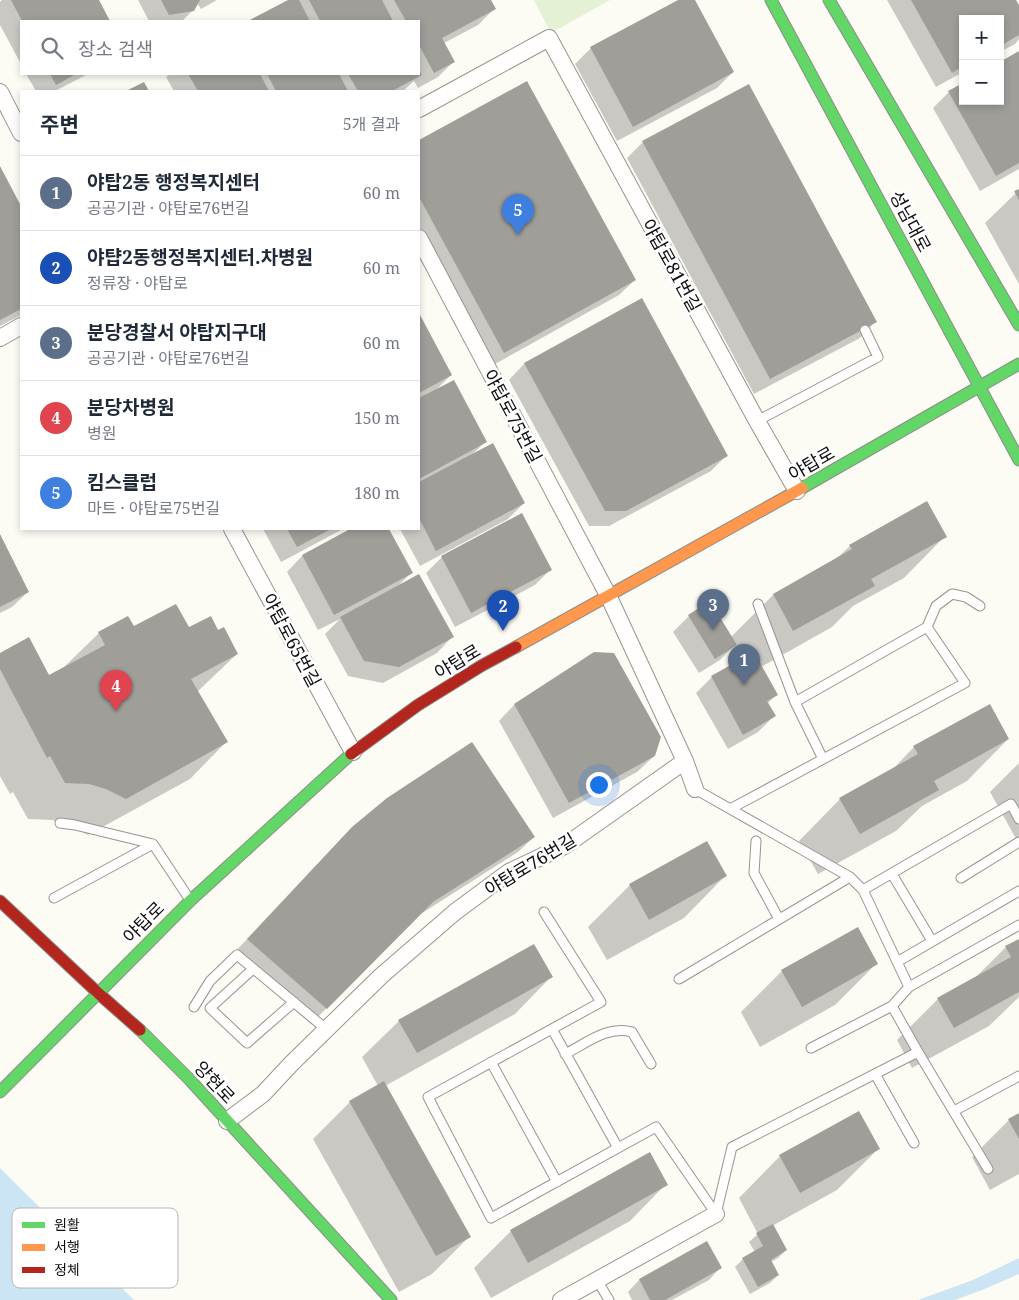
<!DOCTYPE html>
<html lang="ko">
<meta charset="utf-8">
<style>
:root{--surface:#fff;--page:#f6f6f7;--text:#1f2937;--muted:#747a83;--line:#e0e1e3;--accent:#7c3aed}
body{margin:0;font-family:"Noto Serif","Noto Sans KR",serif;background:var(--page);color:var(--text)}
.controls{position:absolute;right:15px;top:15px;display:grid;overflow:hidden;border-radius:0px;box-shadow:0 2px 8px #0003}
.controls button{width:45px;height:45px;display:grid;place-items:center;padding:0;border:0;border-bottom:1px solid var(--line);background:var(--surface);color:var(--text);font:25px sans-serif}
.you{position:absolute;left:598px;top:784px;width:18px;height:18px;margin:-12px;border:4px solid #fff;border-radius:50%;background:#1a73e8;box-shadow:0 0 0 8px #1a73e833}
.badge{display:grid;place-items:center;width:32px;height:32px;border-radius:50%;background:var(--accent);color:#fff;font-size:16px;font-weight:700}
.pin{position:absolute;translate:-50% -41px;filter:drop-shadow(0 1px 2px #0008)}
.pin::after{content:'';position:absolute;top:26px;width:18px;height:15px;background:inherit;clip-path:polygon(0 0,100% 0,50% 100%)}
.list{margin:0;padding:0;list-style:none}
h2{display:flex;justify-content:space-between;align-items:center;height:65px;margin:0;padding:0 20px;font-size:21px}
h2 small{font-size:16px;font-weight:400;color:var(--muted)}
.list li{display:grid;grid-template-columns:32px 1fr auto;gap:15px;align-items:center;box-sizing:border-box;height:75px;padding:0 20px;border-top:1px solid var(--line)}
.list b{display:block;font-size:19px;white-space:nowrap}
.list p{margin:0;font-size:16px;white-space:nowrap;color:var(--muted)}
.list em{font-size:16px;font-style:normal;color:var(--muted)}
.icon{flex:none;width:28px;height:28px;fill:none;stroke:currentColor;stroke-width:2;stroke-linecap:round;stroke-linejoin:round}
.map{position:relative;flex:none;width:1019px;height:1300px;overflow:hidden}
.search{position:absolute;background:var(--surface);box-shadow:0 2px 8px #0003;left:20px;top:20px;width:400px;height:55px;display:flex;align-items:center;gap:12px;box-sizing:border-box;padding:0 18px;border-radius:0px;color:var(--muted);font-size:19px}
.panel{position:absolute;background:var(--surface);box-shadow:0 2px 8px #0003;left:20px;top:90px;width:400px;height:440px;border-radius:0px}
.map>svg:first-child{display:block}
.green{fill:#e4f1d5}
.water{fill:#cbe5f5}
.shadow{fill:#0003}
.building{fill:#9f9e99}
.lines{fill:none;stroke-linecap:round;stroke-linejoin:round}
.lane-casing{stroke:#969592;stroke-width:11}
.street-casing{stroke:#969592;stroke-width:18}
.fast-casing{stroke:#8c8c89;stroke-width:13}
.slow-casing{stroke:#8c8c89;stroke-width:13}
.jam-casing{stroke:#8c8c89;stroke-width:13}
.lane{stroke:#fffefd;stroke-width:9}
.street{stroke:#fffefd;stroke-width:16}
.fast{stroke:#63d668;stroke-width:11}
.slow{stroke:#ff974d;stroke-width:11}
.jam{stroke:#b3261e;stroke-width:11}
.labels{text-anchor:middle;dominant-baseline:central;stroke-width:5;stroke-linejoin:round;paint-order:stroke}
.street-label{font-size:18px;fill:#0f0f0f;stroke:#fff}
.key{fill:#fff;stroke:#b7b7b7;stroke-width:1}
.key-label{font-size:14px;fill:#0f0f0f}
</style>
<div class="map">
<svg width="1019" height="1300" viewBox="0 0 1019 1300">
<rect width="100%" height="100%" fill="#fcfbf4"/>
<path class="green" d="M534 0H610L551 33Z"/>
<path class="water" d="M0 1168 17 1185 134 1300H0Z
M1019 1258V1274L982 1290 955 1300H918L973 1280Z"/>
<path class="shadow" d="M2 0H97L109 21H21V64L0 25V2Z
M138 0H217L201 9 197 3 193 10 182 21H149Z
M290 0H489L494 9 478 25 444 43 454 61 438 77 418 88 414 81 403 91H174L166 77 170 74H419V21H250Z
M681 0H694L733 72 717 88 617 141 575 64 591 48Z
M887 0H1015L1019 8V39L1015 44 1000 52V19H963V72L936 87Z
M1019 53V169L980 191 933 108 949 92 963 101H1000Z
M26 74H88L55 91H36Z
M527 83 635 280 619 295 488 368 419 241V142Z
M643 142 875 322 860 338 754 394 627 158Z
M0 168 21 209V315L0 326Z
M1019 190V284L985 223Z
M419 316 451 375 436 390 486 441 474 453 524 503 508 519 420 566 400 529H419Z
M524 364 727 455 711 471 609 526H589L509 380Z
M263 529H343L281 562Z
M353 529H388L411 573 398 586 452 637 437 653 383 683 348 676 325 634 340 619 318 630 287 572 302 556Z
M945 536 904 578 853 606 832 627 761 667 776 695 767 704 774 716 758 732 728 749 696 693 712 677 745 659 736 644 720 660 699 673 673 632 689 616 731 637 773 595 835 560 850 546Z
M0 537 28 592 12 607 0 613Z
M442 557 551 569 535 585 455 627 426 573Z
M133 628 188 629 218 632 237 654 197 692 226 742 190 779 88 835 69 825 52 820 28 819 13 792 10 794 0 776V654L49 676 62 669 99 633Z
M595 654 654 756 637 772 553 818 499 721 514 705Z
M1008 739 967 781 922 806 896 831 818 874 799 841 840 799 891 771 914 747Z
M1019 763V844L990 792Z
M534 837 518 852 416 917 311 1024 232 955 337 844Z
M707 843 725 876 684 918 607 960 588 927 630 885Z
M1019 940V997L989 1026 912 1068 897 1040 938 999 975 978 1006 947Z
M877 963 835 1005 760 1047 741 1012 782 971Z
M551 977 515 1014 385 1086 469 1237 432 1274 399 1292 313 1139 350 1102 378 1086 362 1057 399 1021Z
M1019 1114V1174L990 1190 972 1157 1009 1120Z
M878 1149 837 1190 772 1226 786 1250 778 1258 771 1262 778 1275 770 1283 750 1294 735 1267 743 1259 755 1252 749 1242 758 1234 739 1198 780 1156Z
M666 1184 630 1221 491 1298 474 1268 511 1231Z
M720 1268 709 1280 672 1300H632L628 1292 639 1280Z"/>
<path class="building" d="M11 0H99L110 21H22Z
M161 0H200L194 11 169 15Z
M288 0H299L310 21H248Z
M309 0H382L393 21H320Z
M394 0H491L496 9 442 38 455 62 434 73 419 45V21H406Z
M678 0H695L734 72 633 127 590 47Z
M911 0H1016L1019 5V35L1000 46V19H963V66L952 73Z
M1019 51V163L996 176 948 91 963 83V101H1000V62Z
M419 69 422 75 392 91H358L348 74H419Z
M50 74H76L56 85Z
M188 74H260L269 91H198Z
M267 74H339L348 91H276Z
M527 81 636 280 504 353 419 197V140Z
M144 82 149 91H126Z
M749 84 877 322 770 379 642 141Z
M0 166 21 206V309L0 320Z
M1019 189V200L1014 191Z
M642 298 728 456 626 511H605L524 363Z
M419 313 452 375 419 393Z
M454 380 487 442 419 479V398Z
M493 443 525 503 436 551 419 518V482Z
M927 501 947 537 871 579 875 586 793 631 773 594 852 549 849 545Z
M522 513 552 570 471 613 441 556Z
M287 529H331L297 547Z
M350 529H389L413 573 334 615 302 555Z
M0 534 29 592 0 607Z
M419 574 454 637 399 667 364 661 340 617Z
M710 601 737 645 715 659 688 615Z
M176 604 189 627 211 616 218 630 224 627 238 654 191 679 228 742 126 799 106 789 89 784 65 783 50 756 47 758 0 669V653L29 637 49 675 105 645 98 632 128 616 134 626Z
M594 652 614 653 661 737 655 756 569 803 514 704Z
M754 652 778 695 767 701 776 716 743 735 711 676Z
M990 704 1009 739 934 781 939 790 860 834 839 798 918 754 913 746Z
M472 742 535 837 433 902 327 1009 247 939 352 827 387 798Z
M707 841 727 876 649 920 629 884Z
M858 927 878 964 802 1007 781 970Z
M1019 939V992L954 1028 937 998 1011 957 1005 946Z
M534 944 553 977 417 1053 398 1020Z
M384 1081 471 1237 436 1256 349 1101Z
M859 1111 880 1149 800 1193 779 1155Z
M1019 1113V1139L1008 1119Z
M650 1152 668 1185 528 1263 510 1230Z
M773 1224 787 1250 771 1260 779 1275 758 1287 742 1258 763 1246 756 1233Z
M707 1241 722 1268 665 1300H650L639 1279Z"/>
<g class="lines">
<defs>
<path id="lane" d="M757 421 878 357 865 330
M758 604 795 702
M927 627 936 606 952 594 966 597 980 606
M695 789 850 877
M730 809 965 683 927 627 795 702 823 759
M60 823 75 825 153 844
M756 841 754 873 779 919
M892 874 932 941
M961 878 1019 842
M54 898 153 844 190 900
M544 912 601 1002 428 1097 491 1218 656 1127 716 1214
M897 962 1019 891
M253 969 210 1008 247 1043 294 1002
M679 979 850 877 863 890
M909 987 863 890 1011 804 1019 819
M194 1007 210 981 237 955 326 1029
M552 1029 618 1148
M811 1048 892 1006
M918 1052 988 1169
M565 1054C587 1043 608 1025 632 1032L651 1064
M491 1062 557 1182
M875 1074 914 1143
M954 1111 1019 1076
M716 1214 732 1147 918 1052 892 1006 909 987 1019 925
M597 1280 609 1300"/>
<path id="street" d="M0 92 21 133
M419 109 549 38 757 421 797 491
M419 238 608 595 685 761 695 789
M0 338 21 326
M232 529 353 752
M227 1121 263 1094 292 1063 381 976 455 912 509 872 566 845 685 761
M561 1300 716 1214"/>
<path id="fast" d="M771 0 1019 460
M829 0 1019 325
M802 488 1019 364
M140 1030 190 1080 391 1300
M0 1092 191 900 351 754"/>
<path id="slow" d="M516 647 802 488"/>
<path id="jam" d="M351 754 418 705 481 666 516 647
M0 901 98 993 140 1030"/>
</defs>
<use href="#lane" class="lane-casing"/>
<use href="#street" class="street-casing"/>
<use href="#fast" class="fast-casing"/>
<use href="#slow" class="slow-casing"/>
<use href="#jam" class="jam-casing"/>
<use href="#lane" class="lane"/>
<use href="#street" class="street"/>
<use href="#fast" class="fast"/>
<use href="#slow" class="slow"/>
<use href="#jam" class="jam"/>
</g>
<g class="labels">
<g class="street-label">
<text transform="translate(911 221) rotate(62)">성남대로</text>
<text transform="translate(672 265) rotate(61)">야탑로81번길</text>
<text transform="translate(513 416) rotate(62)">야탑로75번길</text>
<text transform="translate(811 463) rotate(-30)">야탑로</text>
<text transform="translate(292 640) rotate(62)">야탑로65번길</text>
<text transform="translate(457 661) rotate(-31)">야탑로</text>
<text transform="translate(530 864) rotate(-31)">야탑로76번길</text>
<text transform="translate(143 922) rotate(-45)">야탑로</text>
<text transform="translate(215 1082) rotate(47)">양현로</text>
</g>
</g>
<rect x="12" y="1208" width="166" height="80" rx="8" class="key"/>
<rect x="22" y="1222" width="23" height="6" fill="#63d668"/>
<rect x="22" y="1244" width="23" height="7" fill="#ff974d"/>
<rect x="22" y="1267" width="23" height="6" fill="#b3261e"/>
<g class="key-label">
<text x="54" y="1230">원활</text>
<text x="54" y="1252">서행</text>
<text x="54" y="1275">정체</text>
</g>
</svg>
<div class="controls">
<button>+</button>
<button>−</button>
</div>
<div class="you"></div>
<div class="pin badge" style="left:744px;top:685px;background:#5c6f8a">1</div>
<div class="pin badge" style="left:503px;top:631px;background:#1a4fb4">2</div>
<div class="pin badge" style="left:713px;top:630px;background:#5c6f8a">3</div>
<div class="pin badge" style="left:116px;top:711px;background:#e0444e">4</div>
<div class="pin badge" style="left:518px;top:235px;background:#3f7fe0">5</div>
<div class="search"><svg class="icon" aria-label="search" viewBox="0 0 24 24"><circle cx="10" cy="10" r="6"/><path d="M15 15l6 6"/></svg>장소 검색</div>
<section class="panel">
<h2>주변<small>5개 결과</small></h2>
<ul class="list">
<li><span class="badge" style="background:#5c6f8a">1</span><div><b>야탑2동 행정복지센터</b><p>공공기관 · 야탑로76번길</p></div><em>60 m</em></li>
<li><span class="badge" style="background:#1a4fb4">2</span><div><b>야턉2동행정복지센터.차병원</b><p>정류장 · 야탑로</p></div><em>60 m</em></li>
<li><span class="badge" style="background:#5c6f8a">3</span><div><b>분당경찰서 야탑지구대</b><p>공공기관 · 야탑로76번길</p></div><em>60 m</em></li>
<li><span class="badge" style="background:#e0444e">4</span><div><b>분당차병원</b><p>병원</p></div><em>150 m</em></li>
<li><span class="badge" style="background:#3f7fe0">5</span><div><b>킴스클럽</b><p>마트 · 야탑로75번길</p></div><em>180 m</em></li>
</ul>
</section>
</div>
